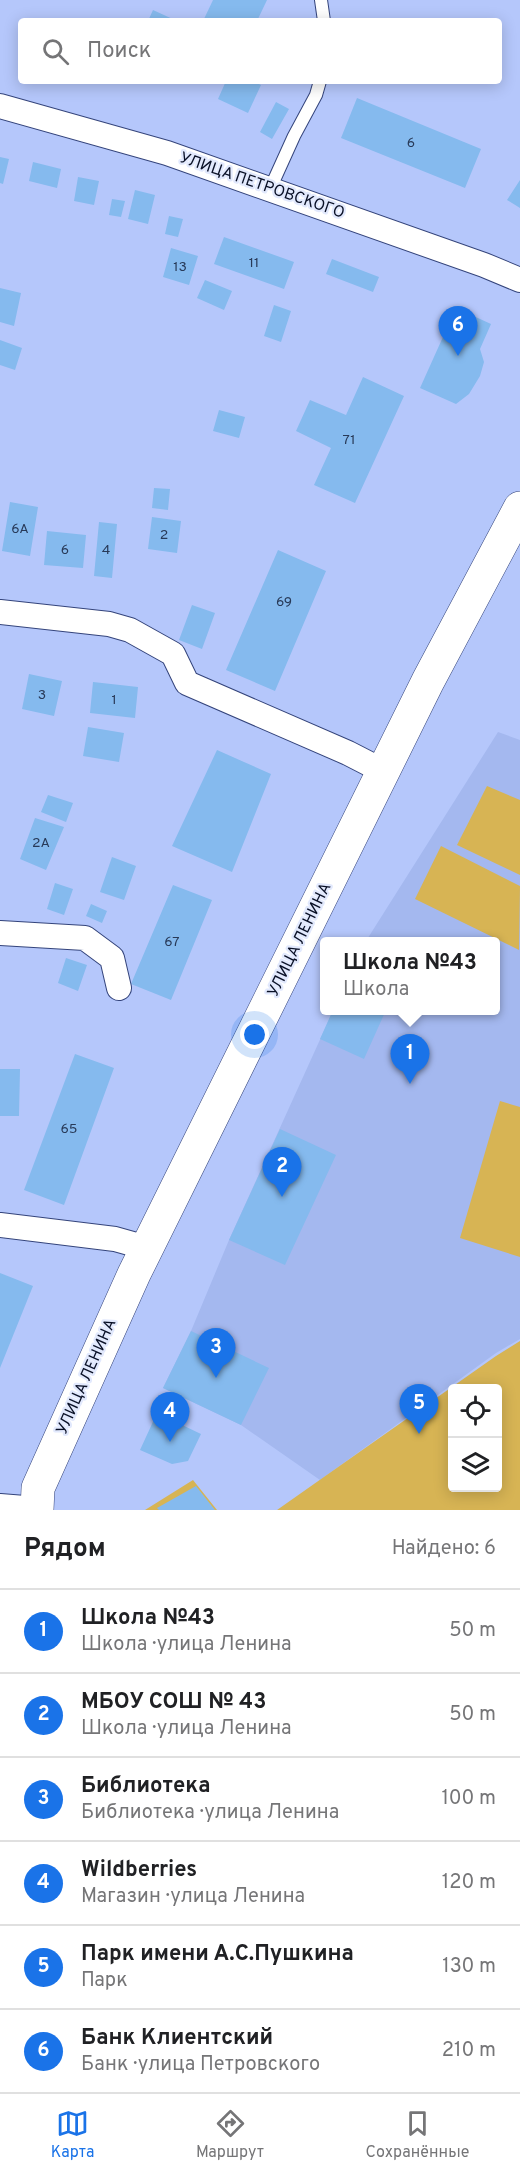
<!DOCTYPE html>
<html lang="ru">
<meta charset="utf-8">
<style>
:root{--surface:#fff;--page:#f6f6f6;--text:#202124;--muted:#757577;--line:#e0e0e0;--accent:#1a73e8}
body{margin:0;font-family:Overpass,sans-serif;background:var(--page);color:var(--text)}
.controls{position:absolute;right:18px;bottom:18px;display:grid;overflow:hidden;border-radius:6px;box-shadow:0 3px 15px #0003}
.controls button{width:54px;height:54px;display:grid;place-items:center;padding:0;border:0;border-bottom:2px solid var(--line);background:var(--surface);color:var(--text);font:30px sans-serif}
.you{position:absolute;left:255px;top:1035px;width:21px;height:21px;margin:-15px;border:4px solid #fff;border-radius:50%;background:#1a73e8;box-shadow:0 0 0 9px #1a73e833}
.badge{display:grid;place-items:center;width:39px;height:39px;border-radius:50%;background:var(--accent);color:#fff;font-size:20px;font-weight:700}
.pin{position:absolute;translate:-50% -50px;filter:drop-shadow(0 2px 3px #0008)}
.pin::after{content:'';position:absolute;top:32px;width:21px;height:18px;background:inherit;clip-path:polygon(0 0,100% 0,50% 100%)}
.popup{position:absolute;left:320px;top:937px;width:180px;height:78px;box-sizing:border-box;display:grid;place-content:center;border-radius:6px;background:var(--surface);filter:drop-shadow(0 2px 4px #0005);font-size:20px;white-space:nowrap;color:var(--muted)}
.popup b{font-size:22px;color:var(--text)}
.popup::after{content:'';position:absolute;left:50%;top:100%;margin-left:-12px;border:12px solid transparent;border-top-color:var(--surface)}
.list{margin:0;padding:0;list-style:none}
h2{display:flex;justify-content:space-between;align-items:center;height:78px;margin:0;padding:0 24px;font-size:26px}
h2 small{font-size:20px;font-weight:400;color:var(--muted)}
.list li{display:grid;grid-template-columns:39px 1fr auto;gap:18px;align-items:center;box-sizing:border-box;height:84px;padding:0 24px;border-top:2px solid var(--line)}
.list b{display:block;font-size:22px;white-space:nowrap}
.list p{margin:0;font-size:20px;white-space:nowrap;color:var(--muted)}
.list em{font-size:20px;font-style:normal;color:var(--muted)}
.icon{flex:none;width:33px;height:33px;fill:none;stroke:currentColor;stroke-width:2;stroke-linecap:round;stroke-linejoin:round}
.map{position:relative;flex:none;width:520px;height:1510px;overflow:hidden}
.search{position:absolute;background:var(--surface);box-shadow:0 3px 15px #0003;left:18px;right:18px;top:18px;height:66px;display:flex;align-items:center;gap:15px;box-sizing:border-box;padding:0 21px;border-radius:6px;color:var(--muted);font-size:22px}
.sheet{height:582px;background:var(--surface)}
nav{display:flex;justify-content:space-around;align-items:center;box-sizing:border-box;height:84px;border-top:2px solid var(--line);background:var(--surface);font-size:16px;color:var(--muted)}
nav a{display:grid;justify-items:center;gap:3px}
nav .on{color:var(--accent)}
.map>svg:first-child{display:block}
.built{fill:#a4b8ef}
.green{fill:#d7b454;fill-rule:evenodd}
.building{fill:#85baee}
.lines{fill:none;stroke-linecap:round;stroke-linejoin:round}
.lane-casing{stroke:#34447b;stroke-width:14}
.street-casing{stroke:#34447b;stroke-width:26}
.secondary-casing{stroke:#34447b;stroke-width:34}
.lane{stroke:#fff;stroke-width:12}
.street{stroke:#fff;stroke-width:24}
.secondary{stroke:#fff;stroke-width:33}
.labels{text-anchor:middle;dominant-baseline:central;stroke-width:4.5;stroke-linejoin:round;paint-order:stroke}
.number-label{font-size:14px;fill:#283a58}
.street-label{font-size:16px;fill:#091026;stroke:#e2e9fd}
</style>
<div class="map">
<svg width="520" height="1510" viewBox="0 0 520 1510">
<rect width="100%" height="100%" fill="#b5c7fb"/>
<path class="built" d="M498 732 520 740V1339L496 1353 320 1480 241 1425 163 1388 191 1331 229 1240 333 1011 496 1010V942L366 941Z"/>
<path class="green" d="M487 786 520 800V875L457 845Z
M441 846 520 886 519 950 415 899Z
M500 1101 520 1107V1257L460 1238Z
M520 1341V1510H277L496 1356ZM452 1388H498V1488H452Z
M193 1480 217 1510H145Z"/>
<path class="building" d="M213 0H267L257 21H209L204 19Z
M153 10 177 21H148Z
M226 81H253L261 85 248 113 218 99Z
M357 98 481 149 465 188 341 138Z
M276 102 289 109 272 139 260 132Z
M0 157 9 159 3 184 0 183Z
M33 162 61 169 57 188 29 181Z
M78 177 99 181 94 205 74 201Z
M520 180V208L507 200Z
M135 190 155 195 148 224 128 219Z
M112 199 125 201 121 217 109 215Z
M169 216 183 219 178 237 165 234Z
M224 237 294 262 284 289 214 264Z
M171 248 198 256 189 285 163 277Z
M332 259 379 277 373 292 326 274Z
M205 280 232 291 224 310 197 298Z
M0 288 21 293 14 326 0 322Z
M274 305 291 311 281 342 264 336Z
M456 308 491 324 480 349 484 362 480 376 469 394 456 404 420 388Z
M0 340 22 348 15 370 0 365Z
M363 377 404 396 355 503 314 485 331 448 296 431 310 400 346 415Z
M219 410 245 417 239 438 213 431Z
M154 488 170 489 168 510 152 508Z
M10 502 38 507 30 556 2 551Z
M152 517 181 521 177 553 148 549Z
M99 522 117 524 112 578 94 576Z
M47 531 86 535 83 568 44 565Z
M278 550 326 571 275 691 226 670Z
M192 605 215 613 202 649 179 640Z
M29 674 62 681 54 716 22 709Z
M93 682 138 687 135 718 90 713Z
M88 727 124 733 119 762 83 756Z
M217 750 271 774 232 872 172 846Z
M48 795 73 803 66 822 41 812Z
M35 818 64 827 46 870 20 859Z
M112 857 136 866 124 900 100 892Z
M55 883 73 889 64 915 47 909Z
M173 885 212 900 171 1000 131 984Z
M91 904 107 911 102 923 86 916Z
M66 958 87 965 78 991 58 983Z
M333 1010H386L364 1059 320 1039Z
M75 1054 114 1068 64 1205 24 1190Z
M0 1069H20L19 1116H0Z
M280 1129 336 1155 285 1265 229 1240Z
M0 1273 33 1286 0 1368Z
M191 1331 269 1368 241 1425 163 1388Z
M157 1413 201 1434 188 1461 172 1464 140 1450Z
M196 1486 215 1510H159L157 1508Z"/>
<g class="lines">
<defs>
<path id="lane" d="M321 0 324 21
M270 189 294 136 316 95 320 81"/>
<path id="street" d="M0 106 167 153 484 265 520 280
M0 612 109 624 130 630 173 654 187 683 348 753 383 771
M0 933 85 938 112 958 119 988
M0 1225 115 1239 147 1248
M0 1506 37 1509"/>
<path id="secondary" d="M37 1510 38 1488 134 1274 428 681 520 508"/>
</defs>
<use href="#lane" class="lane-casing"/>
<use href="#street" class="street-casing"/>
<use href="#secondary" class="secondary-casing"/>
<use href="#lane" class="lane"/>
<use href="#street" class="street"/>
<use href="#secondary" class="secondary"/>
</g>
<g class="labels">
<g class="number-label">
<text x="411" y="143">6</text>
<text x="254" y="263">11</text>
<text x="180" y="267">13</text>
<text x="349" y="440">71</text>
<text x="20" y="529">6А</text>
<text x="164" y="535">2</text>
<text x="65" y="550">6</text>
<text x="106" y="550">4</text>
<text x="284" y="602">69</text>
<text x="42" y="695">3</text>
<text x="114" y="700">1</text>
<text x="41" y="843">2А</text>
<text x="172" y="942">67</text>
<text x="69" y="1129">65</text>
</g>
<g class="street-label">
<text transform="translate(262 186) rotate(19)">УЛИЦА ПЕТРОВСКОГО</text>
<text transform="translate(300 940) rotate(-64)">УЛИЦА ЛЕНИНА</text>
<text transform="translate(87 1377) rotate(-66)">УЛИЦА ЛЕНИНА</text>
</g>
</g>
</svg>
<div class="controls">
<button><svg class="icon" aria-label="locate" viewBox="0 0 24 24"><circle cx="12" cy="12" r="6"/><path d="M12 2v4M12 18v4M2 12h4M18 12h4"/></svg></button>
<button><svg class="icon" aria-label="layers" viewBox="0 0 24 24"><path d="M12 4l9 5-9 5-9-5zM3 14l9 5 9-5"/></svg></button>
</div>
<div class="you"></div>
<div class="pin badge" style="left:410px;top:1084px">1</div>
<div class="popup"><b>Школа №43</b>Школа</div>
<div class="pin badge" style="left:282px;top:1197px">2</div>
<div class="pin badge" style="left:216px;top:1378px">3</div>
<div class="pin badge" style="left:170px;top:1442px">4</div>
<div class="pin badge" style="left:419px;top:1434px">5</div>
<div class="pin badge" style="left:458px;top:356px">6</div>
<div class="search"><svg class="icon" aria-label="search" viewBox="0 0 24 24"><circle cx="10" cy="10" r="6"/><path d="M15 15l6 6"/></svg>Поиск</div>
</div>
<section class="sheet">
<h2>Рядом<small>Найдено: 6</small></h2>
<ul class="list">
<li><span class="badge">1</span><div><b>Школа №43</b><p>Школа · улица Ленина</p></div><em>50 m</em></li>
<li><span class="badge">2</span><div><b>МБОУ СОШ № 43</b><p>Школа · улица Ленина</p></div><em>50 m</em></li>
<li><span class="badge">3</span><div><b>Библиотека</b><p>Библиотека · улица Ленина</p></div><em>100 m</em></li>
<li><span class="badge">4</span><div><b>Wildberries</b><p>Магазин · улица Ленина</p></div><em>120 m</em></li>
<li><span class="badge">5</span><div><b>Парк имени А.С.Пушкина</b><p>Парк</p></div><em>130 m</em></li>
<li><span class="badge">6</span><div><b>Банк Клиентский</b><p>Банк · улица Петровского</p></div><em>210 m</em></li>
</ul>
</section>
<nav>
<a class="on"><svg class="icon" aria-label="map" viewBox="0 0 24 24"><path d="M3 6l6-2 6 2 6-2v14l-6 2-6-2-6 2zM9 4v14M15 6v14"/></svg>Карта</a>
<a><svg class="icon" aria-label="directions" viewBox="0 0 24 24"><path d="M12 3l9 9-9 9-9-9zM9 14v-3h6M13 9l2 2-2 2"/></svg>Маршрут</a>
<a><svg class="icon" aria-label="saved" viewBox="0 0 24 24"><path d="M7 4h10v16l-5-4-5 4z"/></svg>Сохранённые</a>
</nav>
